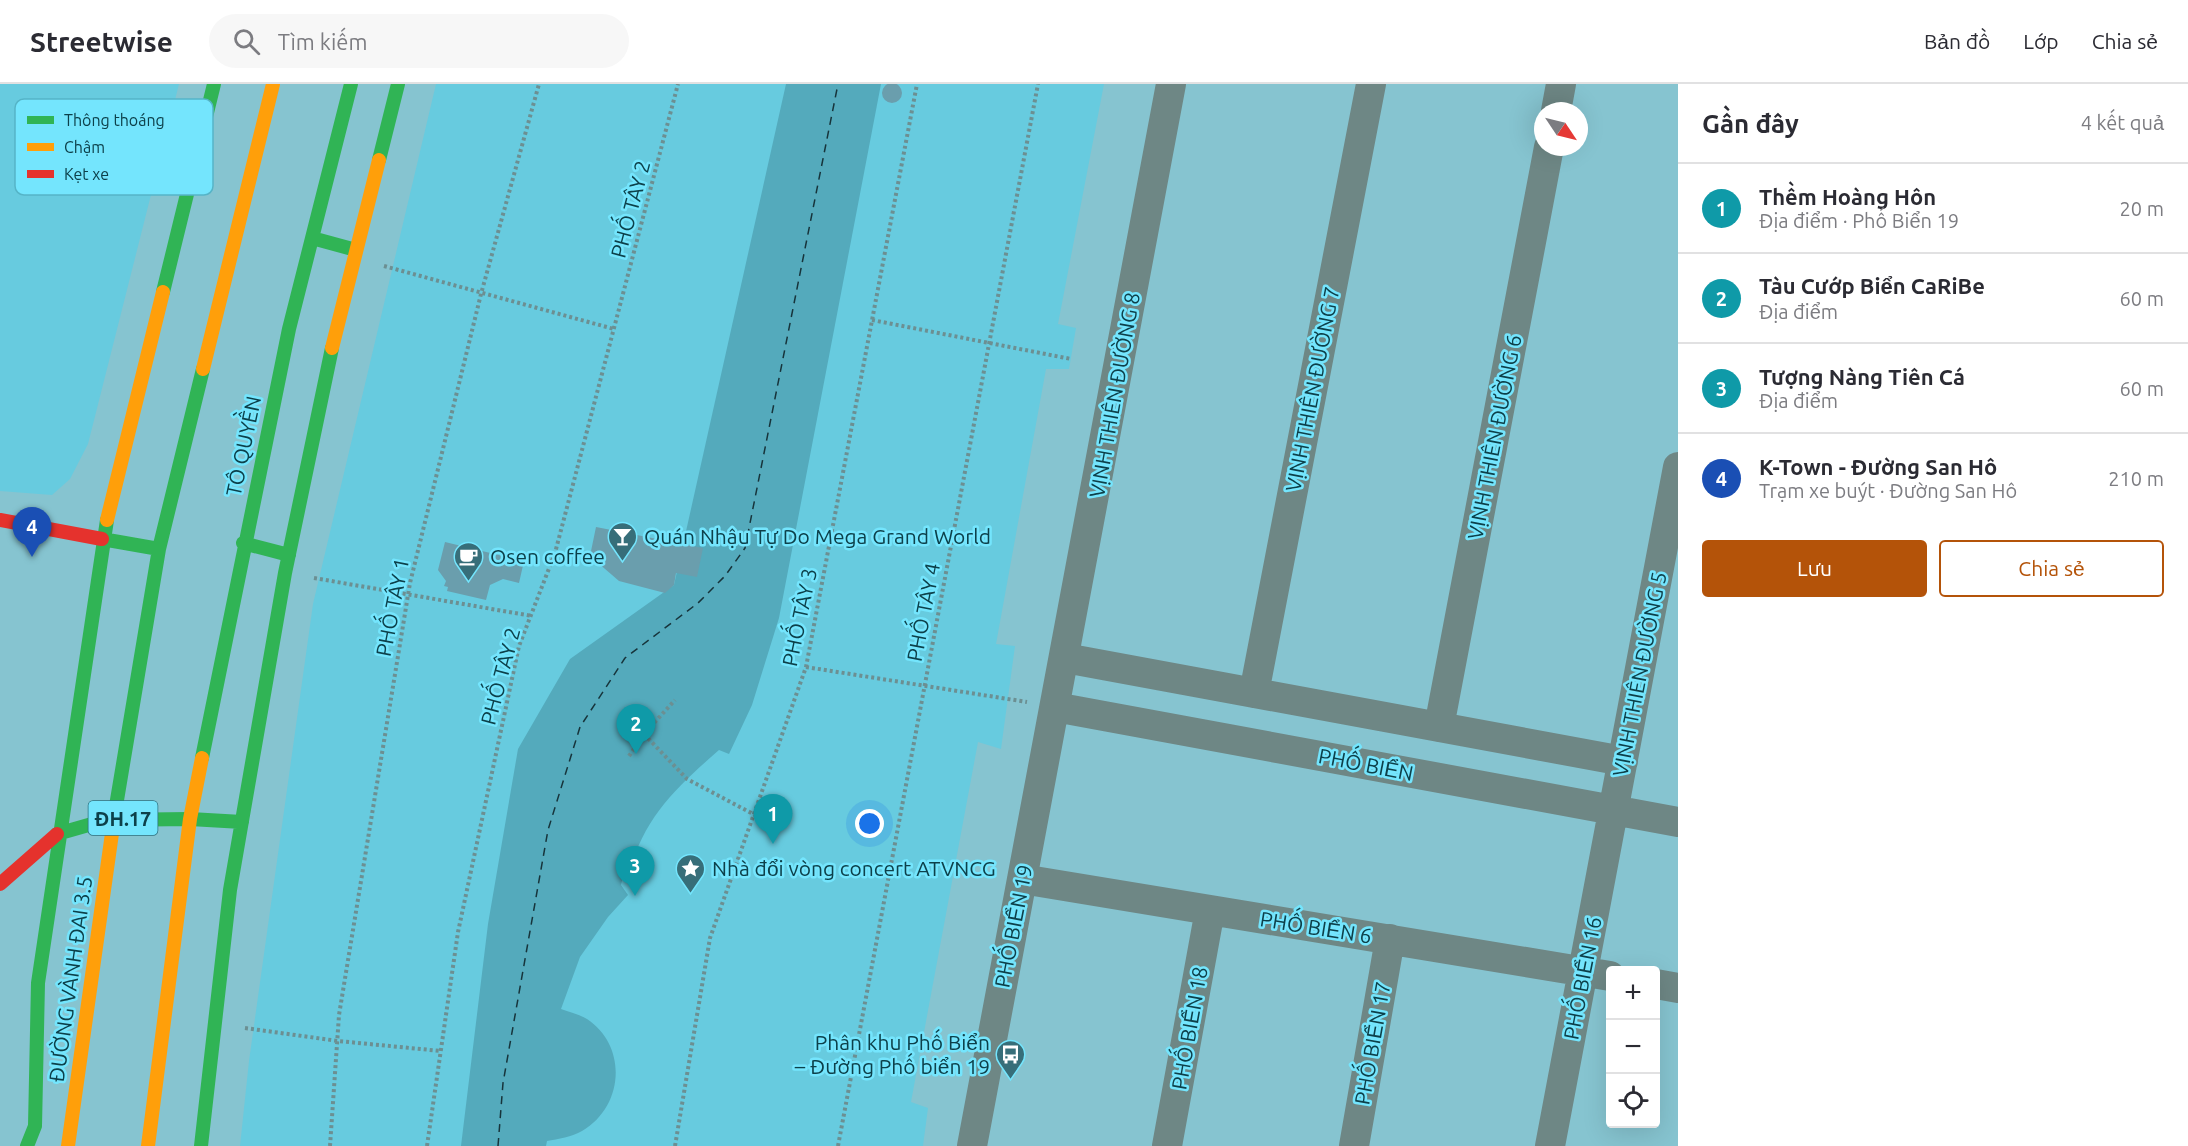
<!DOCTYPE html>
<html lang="vi">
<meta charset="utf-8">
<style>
:root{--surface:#fff;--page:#f7f7f7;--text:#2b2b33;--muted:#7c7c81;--line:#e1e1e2;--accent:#b45309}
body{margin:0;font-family:Ubuntu,sans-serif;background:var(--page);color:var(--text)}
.controls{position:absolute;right:18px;bottom:18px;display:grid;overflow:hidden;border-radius:6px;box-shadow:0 6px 24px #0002}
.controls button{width:54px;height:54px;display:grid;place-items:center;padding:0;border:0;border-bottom:2px solid var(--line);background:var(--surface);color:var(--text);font:30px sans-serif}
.compass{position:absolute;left:1534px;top:18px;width:54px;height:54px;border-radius:50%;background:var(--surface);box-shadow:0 6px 24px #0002;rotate:125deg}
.you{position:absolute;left:870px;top:740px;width:21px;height:21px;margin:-15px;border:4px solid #fff;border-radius:50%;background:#1a73e8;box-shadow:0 0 0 9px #1a73e833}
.badge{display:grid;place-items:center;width:39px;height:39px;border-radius:50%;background:var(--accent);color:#fff;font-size:20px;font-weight:700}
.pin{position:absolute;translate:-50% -50px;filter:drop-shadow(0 2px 3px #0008)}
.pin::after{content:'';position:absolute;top:32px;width:21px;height:18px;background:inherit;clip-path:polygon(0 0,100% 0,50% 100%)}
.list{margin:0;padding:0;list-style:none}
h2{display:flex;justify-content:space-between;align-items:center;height:78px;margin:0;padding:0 24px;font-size:26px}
h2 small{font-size:20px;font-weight:400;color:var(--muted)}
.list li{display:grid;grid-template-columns:39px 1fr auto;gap:18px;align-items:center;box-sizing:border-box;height:90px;padding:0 24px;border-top:2px solid var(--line)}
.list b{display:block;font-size:22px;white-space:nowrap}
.list p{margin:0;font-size:20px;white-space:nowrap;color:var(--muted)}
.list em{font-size:20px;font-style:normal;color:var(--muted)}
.actions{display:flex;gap:12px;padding:18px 24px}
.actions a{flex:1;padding:14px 0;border:2px solid var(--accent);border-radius:6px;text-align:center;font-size:21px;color:var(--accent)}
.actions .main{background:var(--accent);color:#fff}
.icon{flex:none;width:33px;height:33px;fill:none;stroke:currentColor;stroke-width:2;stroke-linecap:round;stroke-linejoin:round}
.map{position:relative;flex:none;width:1678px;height:1062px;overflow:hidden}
header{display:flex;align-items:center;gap:36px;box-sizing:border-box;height:84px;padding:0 30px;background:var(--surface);border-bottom:2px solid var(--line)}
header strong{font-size:28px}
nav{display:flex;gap:33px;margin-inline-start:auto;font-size:21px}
.search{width:420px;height:54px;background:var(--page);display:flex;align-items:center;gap:15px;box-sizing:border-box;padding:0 21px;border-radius:33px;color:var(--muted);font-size:22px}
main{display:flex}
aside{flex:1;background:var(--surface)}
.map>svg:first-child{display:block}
.built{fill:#67cbdf}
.water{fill:#54aabc}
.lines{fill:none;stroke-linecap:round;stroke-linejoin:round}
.ferry{stroke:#17343b;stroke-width:1.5;stroke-dasharray:8 6;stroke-linecap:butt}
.building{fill:#6a9ead}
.path{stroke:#6c8f92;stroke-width:4;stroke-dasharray:3 3;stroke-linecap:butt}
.street{stroke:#6e8785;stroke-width:30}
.fast{stroke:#30b455;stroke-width:14}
.slow{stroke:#ff9f0a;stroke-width:14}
.jam{stroke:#e5322d;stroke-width:14}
.labels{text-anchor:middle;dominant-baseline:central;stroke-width:5;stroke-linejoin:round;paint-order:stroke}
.shield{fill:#74e5fd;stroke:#2c7280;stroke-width:1.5}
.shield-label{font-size:20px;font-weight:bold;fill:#0d404a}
.street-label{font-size:21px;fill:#0d404a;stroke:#74e5fd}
.poi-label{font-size:21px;fill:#0d404a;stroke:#74e5fd;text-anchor:start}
.key{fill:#74e5fd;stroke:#55b4c7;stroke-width:1.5}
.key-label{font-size:16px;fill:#0d404a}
</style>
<header>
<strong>Streetwise</strong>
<div class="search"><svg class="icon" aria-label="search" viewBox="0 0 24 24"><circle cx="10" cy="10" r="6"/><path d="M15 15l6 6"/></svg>Tìm kiếm</div>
<nav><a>Bản đồ</a><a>Lớp</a><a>Chia sẻ</a></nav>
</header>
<main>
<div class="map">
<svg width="1678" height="1062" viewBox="0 0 1678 1062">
<rect width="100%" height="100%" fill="#86c4d0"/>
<path class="built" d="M0 0H179L88 360 70 395 52 411 0 407Z
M436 0H1104L1058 240 1076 244 1069 285H1046L996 560 1015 562 1001 665 978 658 911 1018 928 1024 923 1062H240L249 977 313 520Z"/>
<path class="water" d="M786 0H881L779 534 752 621 729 670 719 666C678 702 644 733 630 787L623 792 621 801 628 811 608 833 580 873 561 925C569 928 579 930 587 935 628 962 624 1023 582 1047 572 1053 558 1055 547 1057L546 1062H461L488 840 518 665 570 575 674 501Z"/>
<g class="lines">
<path class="ferry" d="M498 1062 503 999 548 746 580 643 625 574 698 519 725 492 745 464 838 0"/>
</g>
<path class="building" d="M882 9a10 10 0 1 1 20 0a10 10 0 1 1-20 0Z
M596 443 703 464 697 493 676 489 674 501 665 509 619 497 590 472Z
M445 458 524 477 519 499 503 495 490 501 486 516 447 507 448 503 444 502 446 497 438 486Z"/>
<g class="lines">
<path class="path" d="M384 182 614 245
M872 236 1071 275
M314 494 532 532
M806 583 1027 618
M644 650 687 695 755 731
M629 672 644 650 675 616
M245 944 338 957 441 967
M330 1062 339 931 410 499 481 210 539 0
M427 1062 458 848 519 562 555 469 678 0
M675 1062 710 854 806 583 917 0
M838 1062 1038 0"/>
<path class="street" d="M1556 27 1561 0
M1065 574 1623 677
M1254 609 1371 0
M1055 623 1678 738
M1439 643 1549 63
M1022 795 1610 892
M1656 900 1678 904
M972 1062 1171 0
M1167 1062 1210 826
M1354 1062 1390 855
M1550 1062 1678 383"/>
<path class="fast" d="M379 76 398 0
M312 154 356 166
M163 208 214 0
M102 455 159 465
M243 459 289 471
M202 674 289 245 351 0
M115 728 159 465 203 285
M190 735 242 738
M57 750 106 736 190 735
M27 1062 35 1042 38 899 107 436
M201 1062 230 806 285 489 332 264"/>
<path class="slow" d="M332 264 379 76
M203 285 273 0
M107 436 163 208
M68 1062 115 728
M148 1062 190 735 202 674"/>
<path class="jam" d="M0 436 102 455
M0 800 57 750"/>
</g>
<defs>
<symbol id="bar-pin" viewBox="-11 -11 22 30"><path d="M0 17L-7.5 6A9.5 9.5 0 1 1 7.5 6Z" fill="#376e79" stroke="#74e5fd"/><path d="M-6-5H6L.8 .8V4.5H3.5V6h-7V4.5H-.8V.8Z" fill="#fff"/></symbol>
<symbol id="cafe-pin" viewBox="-11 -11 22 30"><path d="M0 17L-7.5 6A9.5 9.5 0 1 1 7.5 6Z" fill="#376e79" stroke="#74e5fd"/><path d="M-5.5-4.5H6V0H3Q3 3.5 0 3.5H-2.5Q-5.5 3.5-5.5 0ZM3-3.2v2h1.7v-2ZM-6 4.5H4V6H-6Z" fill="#fff"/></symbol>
<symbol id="sight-pin" viewBox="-11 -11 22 30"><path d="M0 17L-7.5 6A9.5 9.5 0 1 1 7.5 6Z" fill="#376e79" stroke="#74e5fd"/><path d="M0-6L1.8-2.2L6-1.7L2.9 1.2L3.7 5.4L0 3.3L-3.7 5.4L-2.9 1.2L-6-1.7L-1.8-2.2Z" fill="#fff"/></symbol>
<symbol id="bus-pin" viewBox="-11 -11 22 30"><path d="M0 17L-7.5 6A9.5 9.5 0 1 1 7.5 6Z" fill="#376e79" stroke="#74e5fd"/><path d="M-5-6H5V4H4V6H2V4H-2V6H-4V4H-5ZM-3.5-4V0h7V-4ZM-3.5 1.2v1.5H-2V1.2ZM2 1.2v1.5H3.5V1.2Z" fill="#fff"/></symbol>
</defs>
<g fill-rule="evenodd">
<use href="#bar-pin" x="606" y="436" width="33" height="45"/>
<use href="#cafe-pin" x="452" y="456" width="33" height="45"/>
<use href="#sight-pin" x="674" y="768" width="33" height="45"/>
<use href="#bus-pin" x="994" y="954" width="33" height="45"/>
</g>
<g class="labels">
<rect class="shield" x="88.5" y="717" width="69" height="34" rx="4.5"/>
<g class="shield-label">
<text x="123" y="734">ĐH.17</text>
</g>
<g class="street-label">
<text transform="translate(630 125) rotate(-75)">PHỐ TÂY 2</text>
<text transform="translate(1312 305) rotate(-79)">VỊNH THIÊN ĐƯỜNG 7</text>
<text transform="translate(1114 311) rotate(-80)">VỊNH THIÊN ĐƯỜNG 8</text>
<text transform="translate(1494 353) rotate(-79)">VỊNH THIÊN ĐƯỜNG 6</text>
<text transform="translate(243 362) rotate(-78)">TÔ QUYỀN</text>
<text transform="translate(392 523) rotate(-79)">PHỐ TÂY 1</text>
<text transform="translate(923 528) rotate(-79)">PHỐ TÂY 4</text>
<text transform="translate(799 533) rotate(-78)">PHỐ TÂY 3</text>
<text transform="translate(1639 590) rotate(-79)">VỊNH THIÊN ĐƯỜNG 5</text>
<text transform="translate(500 592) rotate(-75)">PHỐ TÂY 2</text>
<text transform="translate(1366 680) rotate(11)">PHỐ BIỂN</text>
<text transform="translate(1013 842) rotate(-79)">PHỐ BIỂN 19</text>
<text transform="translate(1316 843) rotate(9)">PHỐ BIỂN 6</text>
<text transform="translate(1582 894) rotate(-79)">PHỐ BIỂN 16</text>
<text transform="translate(70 895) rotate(-82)">ĐƯỜNG VÀNH ĐAI 3.5</text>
<text transform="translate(1189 944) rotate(-80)">PHỐ BIỂN 18</text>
<text transform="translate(1372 959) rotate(-80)">PHỐ BIỂN 17</text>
</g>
<g class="poi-label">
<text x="644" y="452">Quán Nhậu Tự Do Mega Grand World</text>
<text x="490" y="472">Osen coffee</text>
<text x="712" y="784">Nhà đổi vòng concert ATVNCG</text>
<text x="990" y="958" text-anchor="end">Phân khu Phố Biển<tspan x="990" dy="24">– Đường Phố biển 19</tspan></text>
</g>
</g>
<rect x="15" y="15" width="198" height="96" rx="9" class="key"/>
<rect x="27" y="32" width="27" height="8" fill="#30b455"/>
<rect x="27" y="59" width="27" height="8" fill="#ff9f0a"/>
<rect x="27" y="86" width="27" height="8" fill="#e5322d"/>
<g class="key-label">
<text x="64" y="42">Thông thoáng</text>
<text x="64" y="69">Chậm</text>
<text x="64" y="96">Kẹt xe</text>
</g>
</svg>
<div class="controls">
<button>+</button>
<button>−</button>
<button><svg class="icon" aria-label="locate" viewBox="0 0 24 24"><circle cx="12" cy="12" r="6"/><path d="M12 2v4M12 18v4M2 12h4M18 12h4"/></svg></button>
</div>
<svg class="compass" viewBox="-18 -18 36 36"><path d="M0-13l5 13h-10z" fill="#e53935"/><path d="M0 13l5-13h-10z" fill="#7c7c81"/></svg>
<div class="you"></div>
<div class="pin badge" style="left:773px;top:760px;background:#0f9aa8">1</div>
<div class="pin badge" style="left:636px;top:670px;background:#0f9aa8">2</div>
<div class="pin badge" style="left:635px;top:812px;background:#0f9aa8">3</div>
<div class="pin badge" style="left:32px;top:473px;background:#1a4fb4">4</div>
</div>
<aside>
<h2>Gần đây<small>4 kết quả</small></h2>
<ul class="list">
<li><span class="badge" style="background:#0f9aa8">1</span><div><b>Thềm Hoàng Hôn</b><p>Địa điểm · Phố Biển 19</p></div><em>20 m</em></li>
<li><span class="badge" style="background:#0f9aa8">2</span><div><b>Tàu Cướp Biển CaRiBe</b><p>Địa điểm</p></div><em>60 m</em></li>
<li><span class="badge" style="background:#0f9aa8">3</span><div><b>Tượng Nàng Tiên Cá</b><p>Địa điểm</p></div><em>60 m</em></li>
<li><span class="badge" style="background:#1a4fb4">4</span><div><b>K-Town - Đường San Hô</b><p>Trạm xe buýt · Đường San Hô</p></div><em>210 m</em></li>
</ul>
<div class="actions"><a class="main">Lưu</a><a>Chia sẻ</a></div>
</aside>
</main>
